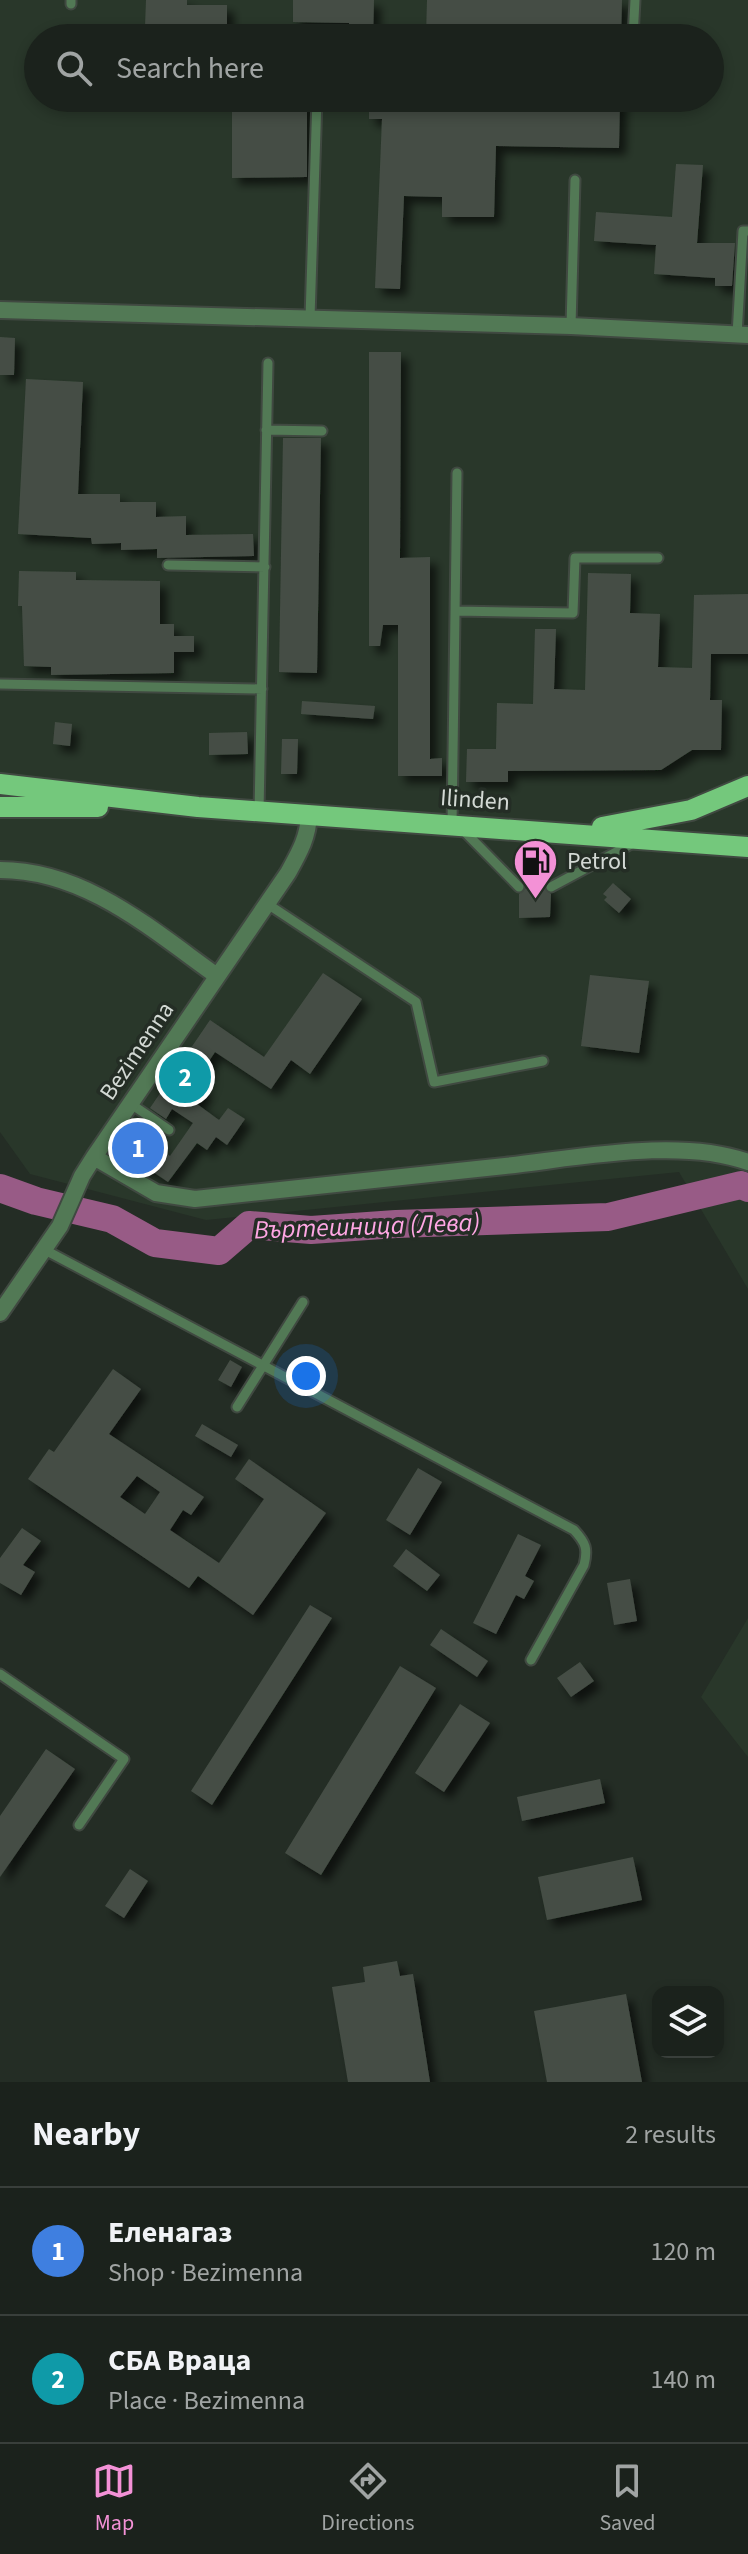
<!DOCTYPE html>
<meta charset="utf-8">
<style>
:root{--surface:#1b221c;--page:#282f29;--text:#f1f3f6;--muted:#a0a4a3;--line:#393f3b;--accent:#f391d6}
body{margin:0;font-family:"Source Sans 3",sans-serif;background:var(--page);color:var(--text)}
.controls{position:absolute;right:24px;bottom:24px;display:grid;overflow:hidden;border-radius:16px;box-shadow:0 4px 12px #0003}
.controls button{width:72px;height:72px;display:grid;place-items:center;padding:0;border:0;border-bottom:2px solid var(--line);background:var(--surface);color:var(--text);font:40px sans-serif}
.you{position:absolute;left:306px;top:1376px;width:28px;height:28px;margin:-20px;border:6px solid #fff;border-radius:50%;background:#1a73e8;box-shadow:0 0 0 12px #1a73e833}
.badge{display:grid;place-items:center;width:52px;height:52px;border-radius:50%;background:var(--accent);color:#fff;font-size:26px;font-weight:700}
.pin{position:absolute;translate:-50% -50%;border:4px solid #fff;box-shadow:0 2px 8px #0006}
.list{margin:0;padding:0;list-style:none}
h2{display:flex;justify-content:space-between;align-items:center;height:104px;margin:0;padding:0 32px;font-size:34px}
h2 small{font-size:26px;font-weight:400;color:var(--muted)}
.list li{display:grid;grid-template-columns:52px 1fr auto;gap:24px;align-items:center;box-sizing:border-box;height:128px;padding:0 32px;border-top:2px solid var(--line)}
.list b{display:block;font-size:30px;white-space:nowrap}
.list p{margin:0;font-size:26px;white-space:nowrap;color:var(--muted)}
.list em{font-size:26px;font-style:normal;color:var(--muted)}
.icon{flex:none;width:44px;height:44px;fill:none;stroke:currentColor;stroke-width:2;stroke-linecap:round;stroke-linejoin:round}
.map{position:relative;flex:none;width:748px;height:2082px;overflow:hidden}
.search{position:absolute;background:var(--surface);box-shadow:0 4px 12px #0003;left:24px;right:24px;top:24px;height:88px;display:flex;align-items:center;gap:20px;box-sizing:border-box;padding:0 28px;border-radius:44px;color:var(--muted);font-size:30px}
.sheet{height:360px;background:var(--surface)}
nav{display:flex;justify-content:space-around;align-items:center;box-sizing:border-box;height:112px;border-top:2px solid var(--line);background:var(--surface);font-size:22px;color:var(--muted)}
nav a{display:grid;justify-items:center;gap:4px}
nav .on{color:var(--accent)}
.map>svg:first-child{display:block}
.built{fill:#29372a;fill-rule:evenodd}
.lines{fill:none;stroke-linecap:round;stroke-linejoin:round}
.river{stroke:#985b86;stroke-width:28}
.building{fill:#454e45;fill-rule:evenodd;filter:url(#shadow)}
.service-casing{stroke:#404941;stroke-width:13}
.minor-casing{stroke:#404941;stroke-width:20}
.primary-casing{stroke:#404941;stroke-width:24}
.service{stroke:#527955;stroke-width:9}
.minor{stroke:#527955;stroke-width:16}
.primary{stroke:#74c87c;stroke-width:20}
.labels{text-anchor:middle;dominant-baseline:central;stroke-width:7;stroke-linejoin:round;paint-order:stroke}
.street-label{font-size:24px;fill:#d3d9d4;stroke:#242d25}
.poi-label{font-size:24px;fill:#d3d9d4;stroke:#242d25;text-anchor:start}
.water-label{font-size:26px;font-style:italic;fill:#ffa7e4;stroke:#242d25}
</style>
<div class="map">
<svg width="748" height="2082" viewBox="0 0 748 2082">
<defs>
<filter id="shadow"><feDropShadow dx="7" dy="7" stdDeviation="4" flood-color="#0009"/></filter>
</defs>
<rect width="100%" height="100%" fill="#242d25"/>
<path class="built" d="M0 0H748V1289L679 1172 206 1220 30 1174 0 1132ZM38 38H710V98H38Z
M748 1618V1757L701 1697Z"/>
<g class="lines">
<path class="river" d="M0 1188 36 1201 112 1219 155 1243 219 1251 249 1225 311 1230 396 1224 608 1217 741 1185 748 1188"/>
</g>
<path class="building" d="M146 0H187V5H227V27H145Z
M293 0H374L373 38H348L349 23 293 22Z
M427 0H622L621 38H426Z
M232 98H307V177L232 178Z
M369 98H620L619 148 496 146 494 217H442V197L404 196 400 289 375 288 382 119H369Z
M676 164 703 165 697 243H735L732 286H715V278L654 274 656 245 594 241 596 212 672 217Z
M0 337 15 338 14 375H0Z
M369 352H401L400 558 430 557V759L442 758V776H398V625H383L380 646H369Z
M26 379 83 382 78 494H120V502H156V517L186 516V535L253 534 254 556 157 558V549L121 550V543L92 544 91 538 18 534Z
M283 438H321L317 673 279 672Z
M19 571 76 572V580L160 581V624H174V636H194V652H174V673L51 675V667L24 666 22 606H18Z
M588 573 631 574 630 613 660 614 658 667 692 668 694 595 748 594V654H711L710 700H722L721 750H692L661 770 508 771V782H466L467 749H496L497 703 533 704 535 629H556L554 689 585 690Z
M302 701 375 706 373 719 301 714Z
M55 722 72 724 70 746 53 744Z
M247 732 248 754 209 755V733Z
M282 739H298L297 774H281Z
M523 880H548L544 888 551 894 550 917 519 918V894L526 888Z
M613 883 631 899 619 913 604 900 607 897 603 894Z
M323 973 362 999 310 1074 291 1060 271 1089 215 1052 194 1084 206 1092 197 1104 219 1120 228 1108 245 1119 227 1145 216 1137 207 1150 197 1143 168 1182 119 1149 132 1131 170 1156 193 1123 172 1109 166 1119 150 1108 210 1020 264 1057Z
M590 975 649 981 639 1053 581 1046Z
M230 1360 242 1367 231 1387 218 1380Z
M113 1369 141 1389 109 1434 204 1497 191 1515 183 1510 170 1530 219 1563 264 1499 235 1479 249 1459 326 1513 253 1615 198 1576 189 1588 28 1479 49 1449 54 1452ZM137 1476 160 1492 145 1514 120 1497Z
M202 1424 238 1445 231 1457 195 1436Z
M418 1468 442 1482 410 1535 386 1520Z
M22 1528 41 1541 23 1565 35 1572 21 1595 0 1583V1558Z
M518 1534 541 1545 525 1576 534 1581 524 1599 516 1595 496 1634 473 1623Z
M406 1549 440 1575 427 1591 393 1566Z
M630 1579 637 1621 614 1625 607 1583Z
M310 1605 332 1618 212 1805 191 1791Z
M441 1629 488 1661 477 1677 430 1645Z
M580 1662 594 1681 571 1697 557 1678Z
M400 1666 436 1688 321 1875 285 1853Z
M460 1704 490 1723 444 1792 415 1773Z
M46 1749 75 1769 0 1877V1816Z
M600 1779 605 1803 522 1821 517 1797Z
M633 1857 642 1900 547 1920 538 1877Z
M130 1869 148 1881 124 1918 105 1906Z
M397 1961 400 1976 413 1974 430 2082H348L332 1987 365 1982 363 1967Z
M626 1994 642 2082H547L534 2011Z"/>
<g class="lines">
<defs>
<path id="service" d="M71 4V0
M633 38 635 0
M310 318 317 98
M571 326 575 180
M737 335 743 231H748
M266 430 322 431
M168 565 265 567
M456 611 573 613 575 558H658
M0 684 262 689
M259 812 268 363
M452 825 457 473
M464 831 519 887
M551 887 633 843
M266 903 416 1002 434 1082 543 1061
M131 1104 169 1130
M45 1250 574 1530C586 1543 588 1549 584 1565L531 1660
M237 1407 303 1302
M0 1674 124 1759 79 1825"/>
<path id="minor" d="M0 310 571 326 748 335
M0 870C85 870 151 929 217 976
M94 1157 156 1193 195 1199C298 1188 402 1177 505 1166 578 1158 680 1137 748 1162
M0 1313 60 1226 82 1176 94 1157 288 873C299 853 308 838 309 815"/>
<path id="primary" d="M0 784 198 807 748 847
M0 807H98
M602 827 691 810 748 786"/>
</defs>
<use href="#service" class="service-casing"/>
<use href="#minor" class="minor-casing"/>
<use href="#primary" class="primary-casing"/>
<use href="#service" class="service"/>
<use href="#minor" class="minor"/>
<use href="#primary" class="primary"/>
</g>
<defs>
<symbol id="fuel-pin" viewBox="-11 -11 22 30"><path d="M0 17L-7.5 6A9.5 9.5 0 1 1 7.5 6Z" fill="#f391d6" stroke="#242d25"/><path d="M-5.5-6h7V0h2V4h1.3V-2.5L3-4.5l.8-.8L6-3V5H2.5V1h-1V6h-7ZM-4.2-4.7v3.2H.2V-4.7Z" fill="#111"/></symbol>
</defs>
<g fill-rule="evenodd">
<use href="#fuel-pin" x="510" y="836" width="51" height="69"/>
</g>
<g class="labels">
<g class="street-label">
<text transform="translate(475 800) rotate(4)">Ilinden</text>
<text transform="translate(137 1051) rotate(-56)">Bezimenna</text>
</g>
<g class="poi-label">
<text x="567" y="861">Petrol</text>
</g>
<g class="water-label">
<text transform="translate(367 1226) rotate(-2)">Въртешница (Лева)</text>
</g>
</g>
</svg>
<div class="controls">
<button><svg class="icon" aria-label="layers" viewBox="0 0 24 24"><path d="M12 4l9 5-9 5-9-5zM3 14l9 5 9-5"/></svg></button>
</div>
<div class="you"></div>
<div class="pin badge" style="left:138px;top:1148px;background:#3f7fe0">1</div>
<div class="pin badge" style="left:185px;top:1077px;background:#0f9aa8">2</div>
<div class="search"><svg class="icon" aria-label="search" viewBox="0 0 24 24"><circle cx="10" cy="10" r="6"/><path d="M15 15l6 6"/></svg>Search here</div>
</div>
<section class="sheet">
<h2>Nearby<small>2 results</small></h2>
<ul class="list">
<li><span class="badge" style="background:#3f7fe0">1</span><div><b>Еленагаз</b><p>Shop · Bezimenna</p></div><em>120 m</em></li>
<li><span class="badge" style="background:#0f9aa8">2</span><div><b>СБА Враца</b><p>Place · Bezimenna</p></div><em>140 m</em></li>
</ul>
</section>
<nav>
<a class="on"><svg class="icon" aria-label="map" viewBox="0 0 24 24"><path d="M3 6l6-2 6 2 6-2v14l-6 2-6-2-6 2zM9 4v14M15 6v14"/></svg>Map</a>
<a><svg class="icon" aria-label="directions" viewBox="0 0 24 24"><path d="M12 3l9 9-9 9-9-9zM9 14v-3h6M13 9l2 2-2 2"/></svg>Directions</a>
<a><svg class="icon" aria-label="saved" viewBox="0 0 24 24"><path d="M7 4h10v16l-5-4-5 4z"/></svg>Saved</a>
</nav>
